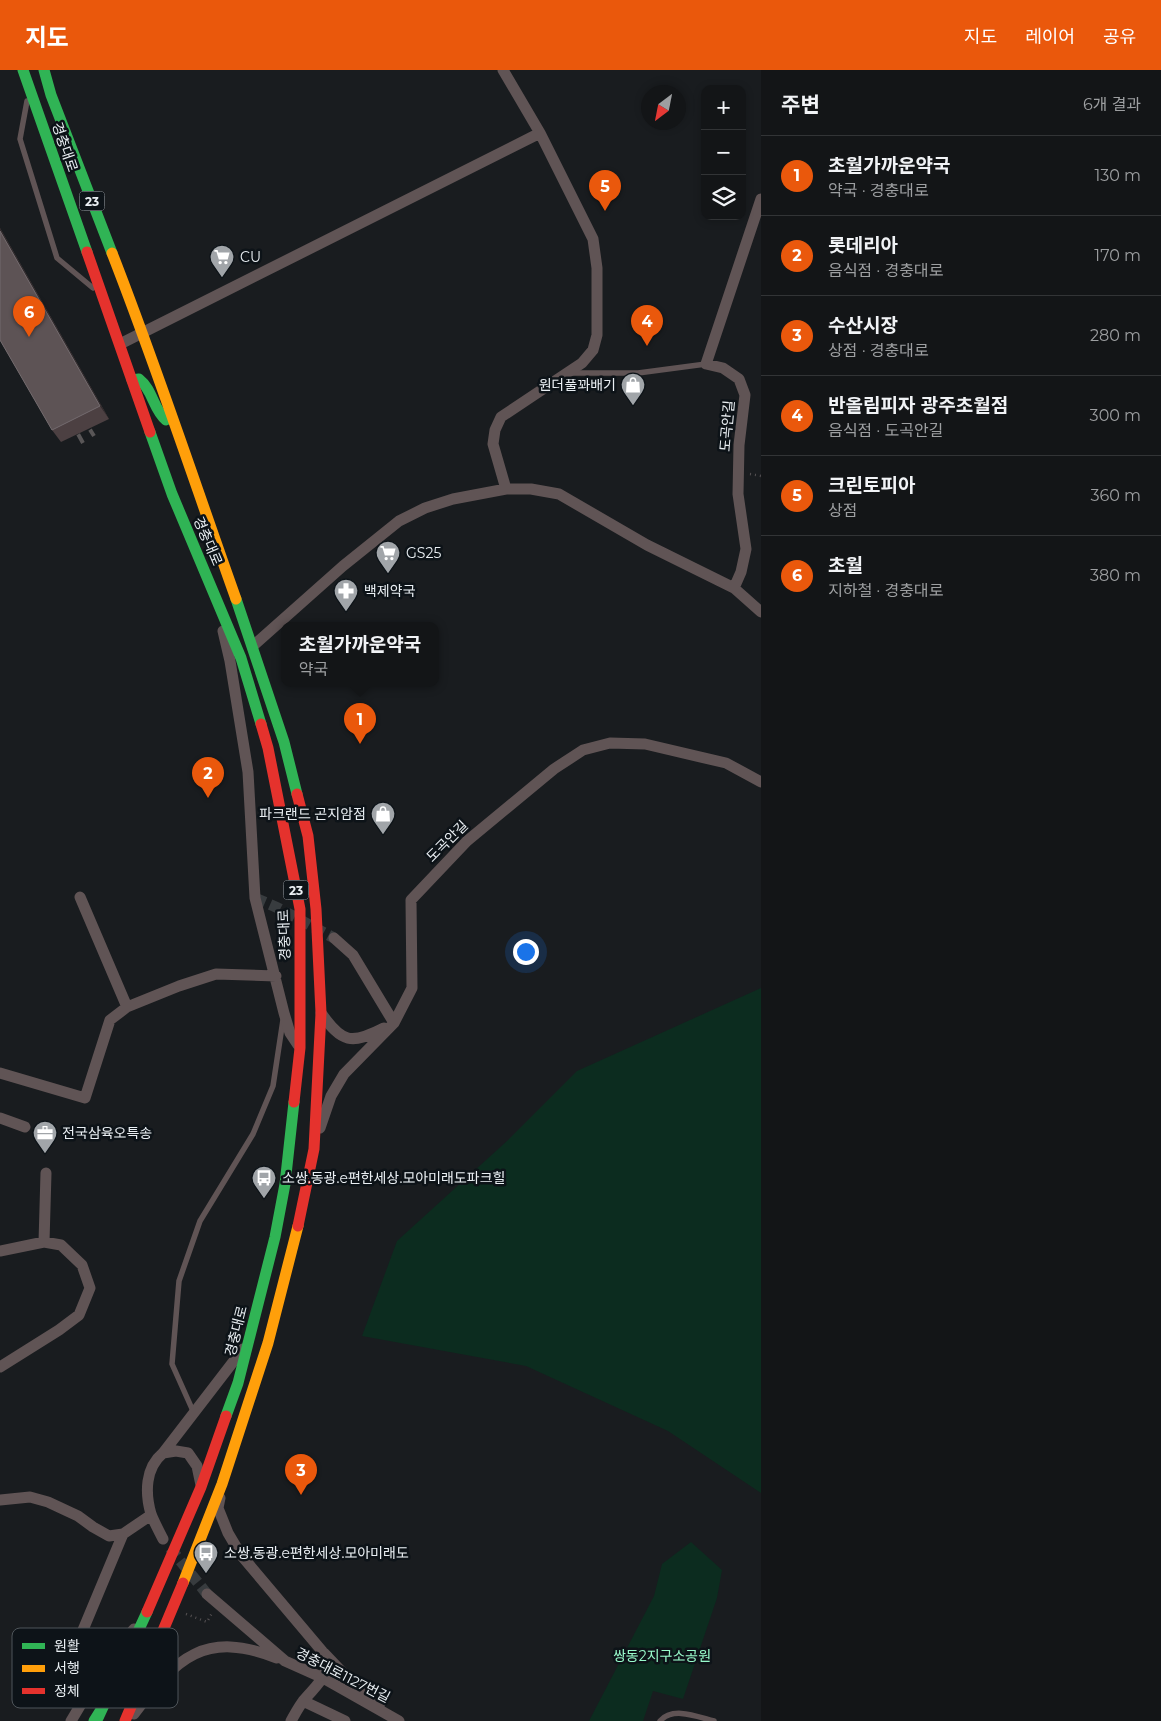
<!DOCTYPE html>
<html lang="ko">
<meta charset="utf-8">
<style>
:root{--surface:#131517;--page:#1c1e20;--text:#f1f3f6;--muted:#9d9fa1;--line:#323436;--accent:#ea580c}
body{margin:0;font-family:Montserrat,"Noto Sans KR",sans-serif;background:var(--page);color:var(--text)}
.controls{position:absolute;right:15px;top:15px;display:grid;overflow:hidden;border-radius:10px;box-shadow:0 2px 8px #0003}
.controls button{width:45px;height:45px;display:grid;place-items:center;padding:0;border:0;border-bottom:1px solid var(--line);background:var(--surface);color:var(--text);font:25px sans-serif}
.compass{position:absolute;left:641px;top:15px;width:45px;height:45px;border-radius:50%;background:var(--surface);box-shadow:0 2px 8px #0003;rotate:212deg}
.you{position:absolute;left:525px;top:881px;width:18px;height:18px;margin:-12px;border:4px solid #fff;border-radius:50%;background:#1a73e8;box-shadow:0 0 0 8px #1a73e833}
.badge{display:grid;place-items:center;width:32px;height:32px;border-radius:50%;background:var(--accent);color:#fff;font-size:16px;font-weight:700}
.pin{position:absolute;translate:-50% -41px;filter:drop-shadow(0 1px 2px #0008)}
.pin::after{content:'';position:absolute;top:26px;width:18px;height:15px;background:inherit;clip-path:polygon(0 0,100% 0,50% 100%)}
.popup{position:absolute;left:281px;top:552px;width:158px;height:65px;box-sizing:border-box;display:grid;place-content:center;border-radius:10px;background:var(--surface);filter:drop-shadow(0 1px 4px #0005);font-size:16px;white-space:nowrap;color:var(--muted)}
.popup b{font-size:19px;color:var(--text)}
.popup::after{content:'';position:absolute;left:50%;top:100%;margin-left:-10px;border:10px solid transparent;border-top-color:var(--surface)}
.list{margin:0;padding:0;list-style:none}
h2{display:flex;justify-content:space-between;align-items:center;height:65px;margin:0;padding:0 20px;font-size:21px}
h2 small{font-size:16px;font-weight:400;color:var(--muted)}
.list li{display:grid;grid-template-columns:32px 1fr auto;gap:15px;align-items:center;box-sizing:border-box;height:80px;padding:0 20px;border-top:1px solid var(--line)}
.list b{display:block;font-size:19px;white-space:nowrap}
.list p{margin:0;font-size:16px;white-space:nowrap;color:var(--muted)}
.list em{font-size:16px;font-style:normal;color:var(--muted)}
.icon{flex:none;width:28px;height:28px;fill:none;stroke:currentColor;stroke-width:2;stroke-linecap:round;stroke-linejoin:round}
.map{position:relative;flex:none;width:761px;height:1651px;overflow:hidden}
header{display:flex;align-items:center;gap:30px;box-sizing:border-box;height:70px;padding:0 25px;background:var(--accent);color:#fff}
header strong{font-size:24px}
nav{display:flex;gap:28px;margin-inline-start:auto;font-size:18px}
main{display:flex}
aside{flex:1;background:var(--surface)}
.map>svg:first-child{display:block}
.green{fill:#0c2c1f}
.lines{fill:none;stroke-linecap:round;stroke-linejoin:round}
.street-tunnel{stroke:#383c3f;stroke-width:11;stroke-dasharray:11 5.5;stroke-linecap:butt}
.path{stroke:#565254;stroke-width:2.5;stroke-dasharray:1 4;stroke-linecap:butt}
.lane{stroke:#605455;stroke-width:5.5}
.street{stroke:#605455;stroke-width:11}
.fast{stroke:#30b455;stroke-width:11}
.slow{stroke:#ff9f0a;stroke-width:11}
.jam{stroke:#e5322d;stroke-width:11}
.rail{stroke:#595657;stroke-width:4;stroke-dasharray:10 5;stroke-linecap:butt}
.wall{fill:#4c4042}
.shaded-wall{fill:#302a2c}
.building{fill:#5d5355;stroke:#736b6e}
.labels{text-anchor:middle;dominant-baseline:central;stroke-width:5;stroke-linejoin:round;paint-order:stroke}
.shield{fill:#0d1318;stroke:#a8adb1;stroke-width:1}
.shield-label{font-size:12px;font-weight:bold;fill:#eaeff3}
.street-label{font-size:14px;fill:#eaeff3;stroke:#0d1318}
.poi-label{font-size:14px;fill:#eaeff3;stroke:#0d1318;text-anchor:start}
.park-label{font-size:14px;fill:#99fbcb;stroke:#0d1318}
.key{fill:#0d1318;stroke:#4f555a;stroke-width:1}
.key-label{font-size:14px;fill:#eaeff3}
</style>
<header>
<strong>지도</strong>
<nav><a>지도</a><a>레이어</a><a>공유</a></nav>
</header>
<main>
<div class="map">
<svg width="761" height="1651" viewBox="0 0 761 1651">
<rect width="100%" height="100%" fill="#191c1f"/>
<path class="green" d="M761 918V1423L668 1361 526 1296 362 1266 397 1171 507 1071 577 1001Z
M691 1472 722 1500 717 1528 683 1629 653 1621 643 1651H589L654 1526 662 1494Z"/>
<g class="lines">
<path class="street-tunnel" d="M255 828 278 838 334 868
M170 1478 207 1524"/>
<path class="path" d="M750 404 761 406
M186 1544 207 1552 212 1543"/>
<path class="lane" d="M27 31 20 69 57 188 93 218
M569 303H638L706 294
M193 1341 172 1294 179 1211 200 1151 253 1064 273 1016 283 950
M660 1651C673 1636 698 1647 714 1651"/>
<path class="street" d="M503 0 540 63 593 169 597 198V265L593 280 582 293 501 347 495 360 493 374 506 419
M761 129 706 294 723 298 739 309 745 325 739 375 738 424 746 479 741 502 734 518 761 542
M120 274 540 63
M223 561 230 591 248 702 255 828 284 943 290 963 298 975
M253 576 343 496 399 451 425 438 453 429 506 419H531L559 424 647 475 734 518
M80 827 127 937
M334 868 353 885 394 953
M321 943C342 973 351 975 384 958
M0 1003 85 1028 110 950 127 937 179 916 216 904 276 906
M0 1048 25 1057
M320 1058 331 1026 344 1004 394 953 412 918 411 830 467 771 554 699 583 680 610 673 645 674 726 693 761 712
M44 1172 46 1103
M0 1181 44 1172 61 1175 82 1195 90 1218 79 1245 59 1260 0 1297
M163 1383 176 1381 188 1383 197 1396 201 1415
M220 1428 218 1438 228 1463 241 1485 322 1581C334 1604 317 1614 304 1630 299 1636 295 1644 291 1651
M0 1430 30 1427 48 1432 78 1446 93 1457 109 1466 123 1464 151 1445
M163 1469C159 1461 154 1452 151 1444 145 1423 145 1398 163 1383L243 1279
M207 1524 285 1591 323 1608 399 1651
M324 1583 343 1603 380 1634
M55 1627 123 1464
M303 1631 345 1651
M134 1644C177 1587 205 1560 277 1588
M71 1651 108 1589 134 1559"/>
<path class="fast" d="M23 0 87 182
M44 0 51 25 112 183
M132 310 139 309C153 320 153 339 166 350
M150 362 172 424 241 588 261 654
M236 529 284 672 297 724
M226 1346 238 1313 275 1167 285 1114 294 1032
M98 1648 147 1542
M94 1651 104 1635"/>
<path class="slow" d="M112 183C157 298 195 414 236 529
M183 1513 222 1414 268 1273 298 1156"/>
<path class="jam" d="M87 182 150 362
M261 654 268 678 300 839V978L294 1032
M297 724 308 766 316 839 321 943 314 1079 298 1156
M147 1542 201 1417 226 1346
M125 1651 183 1513"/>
<path class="rail" d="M82 347 94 366
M71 351 83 373"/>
</g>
<path class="wall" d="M0 158 109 349 61 372 52 360 0 270Z"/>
<path class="shaded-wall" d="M0 158 109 349 100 336 0 161Z"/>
<path class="building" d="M0 161 100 336 52 360 0 270Z"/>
<defs>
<symbol id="supermarket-pin" viewBox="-11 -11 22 30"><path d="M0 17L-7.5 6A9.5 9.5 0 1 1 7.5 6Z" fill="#a1a5a9" stroke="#0d1318"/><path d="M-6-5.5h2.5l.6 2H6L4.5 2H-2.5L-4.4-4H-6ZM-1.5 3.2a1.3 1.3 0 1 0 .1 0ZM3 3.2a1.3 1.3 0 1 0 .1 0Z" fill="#fff"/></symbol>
<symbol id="shop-pin" viewBox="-11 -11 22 30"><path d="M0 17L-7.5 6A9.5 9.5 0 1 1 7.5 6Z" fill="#a1a5a9" stroke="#0d1318"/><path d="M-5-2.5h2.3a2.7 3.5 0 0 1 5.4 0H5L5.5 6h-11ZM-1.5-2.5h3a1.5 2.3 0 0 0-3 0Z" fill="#fff"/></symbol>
<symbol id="pharmacy-pin" viewBox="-11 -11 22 30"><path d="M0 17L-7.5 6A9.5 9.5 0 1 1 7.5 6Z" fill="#a1a5a9" stroke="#0d1318"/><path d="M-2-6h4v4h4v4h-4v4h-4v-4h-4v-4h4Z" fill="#fff"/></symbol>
<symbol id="office-pin" viewBox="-11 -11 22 30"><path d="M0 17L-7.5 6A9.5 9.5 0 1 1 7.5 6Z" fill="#a1a5a9" stroke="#0d1318"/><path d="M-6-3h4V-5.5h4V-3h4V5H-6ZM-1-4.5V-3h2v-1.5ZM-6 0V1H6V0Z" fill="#fff"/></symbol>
<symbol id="bus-pin" viewBox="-11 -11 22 30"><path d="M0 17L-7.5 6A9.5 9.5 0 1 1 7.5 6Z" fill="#a1a5a9" stroke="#0d1318"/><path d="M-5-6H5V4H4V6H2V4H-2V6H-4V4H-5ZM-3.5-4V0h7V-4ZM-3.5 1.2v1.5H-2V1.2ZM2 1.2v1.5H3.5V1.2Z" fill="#fff"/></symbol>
</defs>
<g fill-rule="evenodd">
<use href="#supermarket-pin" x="208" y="173" width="28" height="38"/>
<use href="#shop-pin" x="619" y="301" width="28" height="38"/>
<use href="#supermarket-pin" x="374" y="469" width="28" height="38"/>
<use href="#pharmacy-pin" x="332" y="507" width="28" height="38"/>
<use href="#shop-pin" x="369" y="730" width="28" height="38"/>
<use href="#office-pin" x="31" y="1049" width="28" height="38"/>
<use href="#bus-pin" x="250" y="1094" width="28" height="38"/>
<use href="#bus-pin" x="192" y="1469" width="28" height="38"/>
</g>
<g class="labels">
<g class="shield">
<rect x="79.5" y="121.5" width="25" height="19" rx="4"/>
<rect x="283.5" y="810.5" width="25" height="19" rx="4"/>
</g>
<g class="shield-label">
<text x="92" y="131">23</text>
<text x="296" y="820">23</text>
</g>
<g class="street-label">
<text transform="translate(65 77) rotate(71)">경충대로</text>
<text transform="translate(727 356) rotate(-85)">도곡안길</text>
<text transform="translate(208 471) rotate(67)">경충대로</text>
<text transform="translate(447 771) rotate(-45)">도곡안길</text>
<text transform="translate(284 865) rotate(-92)">경충대로</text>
<text transform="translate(236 1261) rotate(-76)">경충대로</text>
<text transform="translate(343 1605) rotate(27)">경충대로1127번길</text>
</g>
<g class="poi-label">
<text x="240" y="187">CU</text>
<text x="616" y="315" text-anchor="end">원더풀꽈배기</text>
<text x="406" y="483">GS25</text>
<text x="364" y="521">백제약국</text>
<text x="366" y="744" text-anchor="end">파크랜드 곤지암점</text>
<text x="62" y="1063">전국삼육오특송</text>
<text x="282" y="1108">소쌍.동광.e편한세상.모아미래도파크힐</text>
<text x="224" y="1483">소쌍.동광.e편한세상.모아미래도</text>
</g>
<g class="park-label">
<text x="662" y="1586">쌍동2지구소공원</text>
</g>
</g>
<rect x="12" y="1558" width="166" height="80" rx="8" class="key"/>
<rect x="22" y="1573" width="23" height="6" fill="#30b455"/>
<rect x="22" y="1595" width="23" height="7" fill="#ff9f0a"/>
<rect x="22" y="1618" width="23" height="6" fill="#e5322d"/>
<g class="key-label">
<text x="54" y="1581">원활</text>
<text x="54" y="1603">서행</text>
<text x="54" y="1626">정체</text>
</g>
</svg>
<div class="controls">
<button>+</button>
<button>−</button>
<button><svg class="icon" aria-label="layers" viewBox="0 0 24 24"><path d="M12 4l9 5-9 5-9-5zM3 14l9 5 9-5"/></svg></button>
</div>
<svg class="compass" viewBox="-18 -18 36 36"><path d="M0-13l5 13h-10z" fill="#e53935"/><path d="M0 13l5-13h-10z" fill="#9d9fa1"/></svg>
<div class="you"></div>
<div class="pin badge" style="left:360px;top:674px">1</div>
<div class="popup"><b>초월가까운약국</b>약국</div>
<div class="pin badge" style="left:208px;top:728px">2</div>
<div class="pin badge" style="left:301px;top:1425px">3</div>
<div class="pin badge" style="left:647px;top:276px">4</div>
<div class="pin badge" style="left:605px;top:141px">5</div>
<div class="pin badge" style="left:29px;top:267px">6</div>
</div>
<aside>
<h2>주변<small>6개 결과</small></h2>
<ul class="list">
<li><span class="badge">1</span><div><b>초월가까운약국</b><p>약국 · 경충대로</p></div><em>130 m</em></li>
<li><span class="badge">2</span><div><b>롯데리아</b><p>음식점 · 경충대로</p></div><em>170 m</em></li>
<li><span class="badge">3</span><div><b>수산시장</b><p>상점 · 경충대로</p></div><em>280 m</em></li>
<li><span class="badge">4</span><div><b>반올림피자 광주초월점</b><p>음식점 · 도곡안길</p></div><em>300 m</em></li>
<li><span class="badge">5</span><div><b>크린토피아</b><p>상점</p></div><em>360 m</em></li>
<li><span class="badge">6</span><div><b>초월</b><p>지하철 · 경충대로</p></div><em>380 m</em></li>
</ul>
</aside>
</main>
